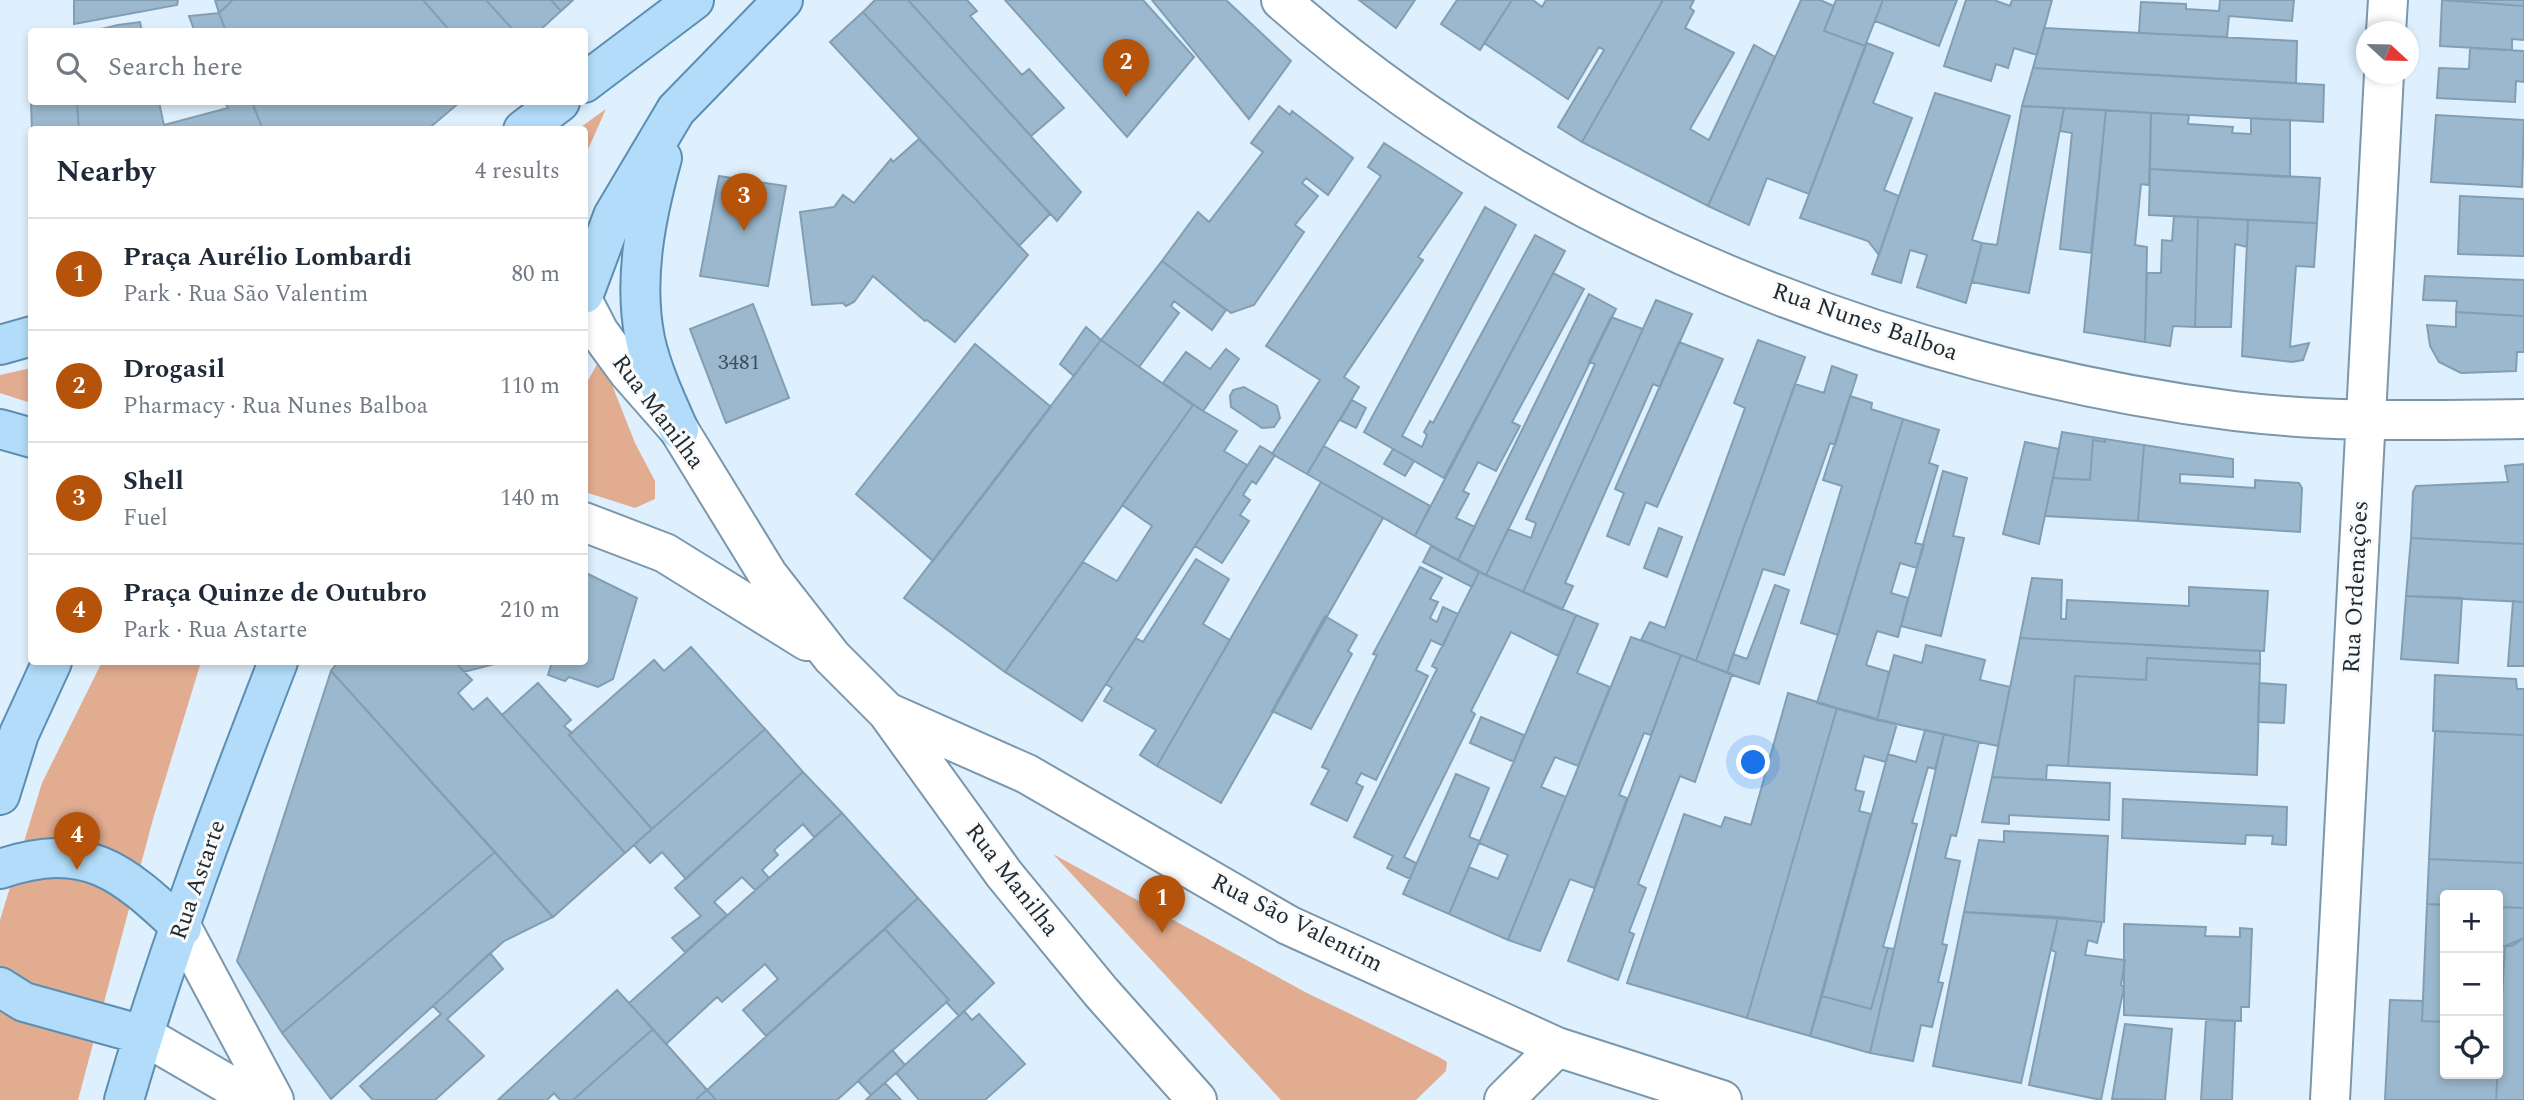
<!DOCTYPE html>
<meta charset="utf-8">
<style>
:root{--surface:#fff;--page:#f2f2f3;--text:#1f2937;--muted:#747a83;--line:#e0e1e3;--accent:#b45309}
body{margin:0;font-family:Spectral,serif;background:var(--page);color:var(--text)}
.controls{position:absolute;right:21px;bottom:21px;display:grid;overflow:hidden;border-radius:7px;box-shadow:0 4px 10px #0003}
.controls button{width:63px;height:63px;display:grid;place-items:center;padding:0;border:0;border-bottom:2px solid var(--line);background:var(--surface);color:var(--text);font:35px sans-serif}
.compass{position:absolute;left:2356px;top:21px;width:63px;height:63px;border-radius:50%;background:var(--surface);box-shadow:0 4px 10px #0003;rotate:112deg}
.you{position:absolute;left:1754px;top:763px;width:24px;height:24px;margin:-18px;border:5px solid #fff;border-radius:50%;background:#1a73e8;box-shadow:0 0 0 10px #1a73e833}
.badge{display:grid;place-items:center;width:46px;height:46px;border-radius:50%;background:var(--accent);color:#fff;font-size:23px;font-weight:700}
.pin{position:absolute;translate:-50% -58px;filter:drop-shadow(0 2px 4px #0008)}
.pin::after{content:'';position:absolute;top:37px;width:24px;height:21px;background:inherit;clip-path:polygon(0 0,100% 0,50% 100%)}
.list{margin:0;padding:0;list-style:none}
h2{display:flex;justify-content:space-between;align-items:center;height:91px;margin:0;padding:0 28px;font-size:30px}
h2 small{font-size:23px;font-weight:400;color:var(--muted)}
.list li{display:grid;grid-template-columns:46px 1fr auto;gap:21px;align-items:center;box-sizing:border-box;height:112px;padding:0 28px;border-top:2px solid var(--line)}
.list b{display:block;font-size:26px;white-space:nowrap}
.list p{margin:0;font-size:23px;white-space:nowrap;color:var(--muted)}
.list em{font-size:23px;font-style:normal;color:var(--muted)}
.icon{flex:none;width:38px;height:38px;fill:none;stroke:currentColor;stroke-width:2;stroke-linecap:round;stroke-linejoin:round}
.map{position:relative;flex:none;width:2524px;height:1100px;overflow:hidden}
.search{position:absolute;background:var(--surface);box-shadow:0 4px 10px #0003;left:28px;top:28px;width:560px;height:77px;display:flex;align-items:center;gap:18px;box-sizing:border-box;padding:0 24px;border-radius:7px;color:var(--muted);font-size:26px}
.panel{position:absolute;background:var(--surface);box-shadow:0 4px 10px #0003;left:28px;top:126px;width:560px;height:539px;border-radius:7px}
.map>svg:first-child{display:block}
.green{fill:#e1ac90}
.building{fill:#9bb8ce;stroke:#829eb3;stroke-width:2}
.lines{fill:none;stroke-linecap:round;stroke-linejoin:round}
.minor-casing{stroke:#7b97ac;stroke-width:42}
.major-casing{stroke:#5d8eb1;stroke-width:42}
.minor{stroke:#fff;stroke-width:38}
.major{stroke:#b2dcf9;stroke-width:38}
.labels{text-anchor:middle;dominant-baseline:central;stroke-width:6;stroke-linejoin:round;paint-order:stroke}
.number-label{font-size:21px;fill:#3e4e5a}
.street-label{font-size:24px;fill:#1f2b33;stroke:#fafafa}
</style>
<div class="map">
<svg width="2524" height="1100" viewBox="0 0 2524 1100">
<rect width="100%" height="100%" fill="#def0fe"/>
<path class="green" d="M606 109 585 156 584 130 578 129Z
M601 357 635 443 655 481V499L635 508 585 492V386Z
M31 368V403L0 393V375Z
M102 662H201L153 819 78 1100H0V920L42 783Z
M1053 854 1305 992 1439 1057 1447 1062 1446 1071 1416 1100H1281Z"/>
<path class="building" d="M74 0H178L177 5 74 24Z
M215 0H233L219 13Z
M233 0H423L451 32H226L219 13Z
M423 0H486L515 32H451Z
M486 0H551L561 11 538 32H515Z
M551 0H573L561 11Z
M875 0H908L1081 192 1057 221 863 12Z
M908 0H967L977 11 970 16 1022 75 1029 69 1064 108 1031 136Z
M1005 0H1143L1194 57 1127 137Z
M1152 0H1226L1291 61 1249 119Z
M1359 0H1415L1396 28Z
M1457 0H1512L1480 50 1441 24Z
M1512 0H1533L1542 7 1546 0H1663L1582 142 1558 127 1604 50 1599 47 1568 99 1484 43Z
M1663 0H1694L1690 8 1694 11 1685 28 1734 53 1690 129 1709 140 1754 45 1775 57 1708 206 1582 142Z
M1801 0H1820L1834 6 1824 31 1865 46 1809 194 1767 178 1749 225 1708 206Z
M1836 0H1883L1865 46 1824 31Z
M1883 0H1957L1939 46 1875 21Z
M1966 0H1994L2010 6 2012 0H2052L2037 55 2014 48 2008 68 1996 64 1991 81 1944 66Z
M2220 0H2294L2292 21 2229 16 2227 37 2139 33 2141 2 2186 4V9L2219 11Z
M2442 0 2524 6V40L2512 39V50L2440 46Z
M2442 0H2524V6Z
M863 12 1050 214 1019 246 830 42Z
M219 13 226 32H195L189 16Z
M140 22 142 32H89L118 25Z
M2044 28 2297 41 2296 83 2033 68Z
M1867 43 1893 53 1873 103 1912 118 1884 190 1899 196 1879 255 1868 241 1800 218Z
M32 46V102H77L79 130H32L29 47Z
M2470 48 2524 51V82L2516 81 2515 102 2437 98 2439 68 2469 69Z
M2033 68 2324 85 2323 122 2022 106Z
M1935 93 2010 116 1972 240 1982 243 1966 303 1917 287 1927 255 1910 250 1901 283 1872 274Z
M77 102H159L165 130H79Z
M225 102H252L263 130H165L164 125 228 108Z
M252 102H460L427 130H263Z
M1279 106 1290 115 1292 111 1353 158 1328 195 1306 178 1302 183 1318 196 1295 225 1304 232 1254 305 1231 313 1162 261 1198 212 1209 222 1263 152 1251 143Z
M2022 106 2064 108 2029 293 1972 282 1982 243 1997 245Z
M2064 108 2106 110 2091 253 2060 249 2072 133 2060 131Z
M2106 110 2151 113 2149 185 2141 184 2135 245 2147 247 2145 342 2084 332Z
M2151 113 2189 115 2188 124 2233 127 2232 133 2251 134V118L2290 120V177L2150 169Z
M2436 115 2524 120 2522 187 2431 182Z
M919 139 1028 255 955 342 927 320 925 321 873 276 854 302 846 306 843 303 812 305 800 212 834 207 843 195 854 203 891 159 893 162Z
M1384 143 1462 193 1418 257 1423 260 1344 377 1359 387 1307 474 1272 454 1320 380 1266 346 1381 176 1368 167Z
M2150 169 2320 178 2317 223 2149 215Z
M719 176 786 186 768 286 700 276Z
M2460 196 2524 199V256L2458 254Z
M1485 207 1516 225 1402 436 1422 447 1427 435 1424 432 1430 421 1433 423 1535 235 1565 251 1444 478 1364 432Z
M2174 216 2198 217 2195 327 2173 326 2170 346 2145 342 2147 273H2161L2162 240 2172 241Z
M2198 217 2248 220 2247 247 2235 244 2231 327H2195Z
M2248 220 2317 223 2314 267 2296 266 2290 347 2309 343 2303 360 2292 362 2242 356Z
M1162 261 1226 310 1212 330 1174 301 1171 306 1179 313 1139 367 1101 340Z
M1553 273 1584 289 1512 422 1520 426 1496 471 1478 462 1463 491 1469 494 1456 518 1475 527 1458 560 1415 536Z
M2425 276 2524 280V316L2456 312 2457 301 2423 300Z
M1589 294 1616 309 1486 575 1458 560Z
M1656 300 1692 314 1660 387 1653 384 1565 583 1573 586 1562 610 1523 592Z
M753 304 789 398 726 423 690 329Z
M2456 312 2524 316V352H2517L2516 371 2461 373 2439 362 2430 346 2427 325 2456 327Z
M1611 317 1643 329 1523 592 1486 575 1508 529 1531 538 1536 523 1526 519 1595 364 1589 362Z
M1086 327 1101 340 1074 376 1060 364Z
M1101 340 1193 405 1005 672 904 598Z
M1758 340 1805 357 1696 661 1641 640 1650 622 1665 628 1745 408 1734 403Z
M1679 342 1723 359 1657 507 1646 502 1629 545 1607 536 1624 493 1615 489Z
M975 344 1051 407 933 561 856 494Z
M1226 349 1239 359 1203 411 1163 383 1186 352 1210 369Z
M1832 366 1857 375 1835 445 1830 443 1784 575 1763 569 1727 673 1696 661 1795 384 1824 393Z
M1244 387 1277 406 1280 418 1274 427 1262 428 1231 407 1230 396 1233 390Z
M1850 396 1872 403 1871 409 1903 419 1838 635 1801 623 1842 486 1823 480Z
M1352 400 1366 408 1356 428 1340 420Z
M1193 405 1237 431 1224 451 1247 465 1082 721 1005 672 1083 562 1117 581 1152 526 1122 505Z
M1903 419 1939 430 1929 463 1938 466 1915 543 1924 545 1917 568 1900 563 1891 593 1908 598 1898 637 1877 631 1866 665 1889 672 1877 720 1817 703Z
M2062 432 2105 439V442L2093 440 2090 480 2053 478Z
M2105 439 2144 445 2138 521 2045 516 2053 478 2090 480 2093 440 2105 442Z
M2025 442 2059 449 2039 544 2003 534Z
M2144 445 2233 459V477L2180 474V483L2255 488V480L2299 483 2302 488 2300 532 2138 521Z
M1260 446 1275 455 1256 484 1252 481 1243 495 1250 500 1240 515 1249 521 1222 563 1195 546Z
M1324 446 1430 506 1415 536 1307 474Z
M1393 449 1414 461 1405 476 1384 464Z
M2524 464V544L2411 538 2413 492 2416 486 2508 482 2505 466Z
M1943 471 1967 478 1953 536 1964 538 1941 636 1901 626Z
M1321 482 1383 518 1221 803 1157 766Z
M1659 528 1682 537 1667 577 1644 568Z
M2411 538 2524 544V602L2406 596Z
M1431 546 1479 572 1472 587 1423 562Z
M1196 559 1229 579 1203 624 1230 640 1157 766 1140 755 1156 730 1104 701 1112 688 1106 684 1136 638 1143 642Z
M1420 567 1442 578 1430 599 1438 602 1430 618 1437 622 1443 607 1458 614 1443 646 1431 640 1416 670 1428 676 1376 780 1361 773 1356 783 1363 787 1347 821 1311 804 1329 770 1322 767 1377 655 1373 654Z
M584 572 637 598 613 679 598 687 569 677 565 681 548 675 552 662H584Z
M1479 572 1576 615 1558 656 1511 632 1471 711 1475 714 1404 857 1416 863 1410 879 1387 868 1393 856 1354 837 1437 669 1432 666Z
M2032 578 2062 580 2061 619H2066L2067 600 2189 606V587L2268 591 2264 651 2020 638Z
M1775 585 1789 590 1759 684 1727 673 1733 654 1747 659Z
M2406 596 2462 598 2458 663 2401 659Z
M2513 601 2524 602V666H2508Z
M1576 615 1598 624 1577 673 1610 687 1578 766 1555 757 1541 787 1566 797 1508 940 1449 914 1469 867 1498 879 1508 855 1479 843Z
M1325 616 1357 635 1348 651 1352 654 1311 729 1272 711Z
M1631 637 1681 655 1651 735 1644 733 1619 795 1627 798 1594 888 1570 879 1540 951 1508 940Z
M2020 638 2260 651V664L2147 658 2146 680 2075 676 2068 766 2047 765 2046 780 1992 777Z
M1926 645 1985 660 1980 680 2010 687 1998 746 1877 720 1894 655 1922 663Z
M691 647 765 729 652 829 569 735 654 660 664 671Z
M1681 655 1732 674 1695 782 1680 776 1638 884 1646 888 1629 932 1634 934 1618 980 1568 961Z
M2147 658 2260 664 2257 775 2068 766 2075 676 2146 680Z
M338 662H455L472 680 458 693 473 710 487 698 625 853 553 917 331 671Z
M455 662H502L464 672Z
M331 671 495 852 282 1033 237 961Z
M2435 675 2516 679 2517 689H2524V735L2433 731Z
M538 683 571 720 564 726 572 733 569 735 652 829 625 853 502 715Z
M2259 683 2286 685 2284 723 2258 722Z
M1788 693 1837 708 1747 1018 1627 983 1684 814 1721 827 1725 817 1751 825Z
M1837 708 1897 724 1886 762 1864 756 1855 790 1864 792 1859 811 1871 814 1810 1036 1747 1018Z
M1481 717 1524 735 1514 762 1470 743Z
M765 729 803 772 686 879 662 852 650 863 634 845Z
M1925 730 1944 734 1935 769 1928 767 1912 823 1917 824 1883 947 1888 948 1871 1009 1822 996 1888 754 1916 762Z
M2435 731 2524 735V863L2429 859Z
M1944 734 1979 742 1956 836 1951 835 1945 858 1960 861 1942 944 1947 945 1938 982 1943 983 1932 1027 1921 1025 1913 1061 1870 1053Z
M803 772 842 813 814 837 803 824 774 850 778 855 762 870 769 878 755 890 742 877 714 902 727 915 685 952 672 938 701 916 675 888Z
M1456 774 1489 788 1469 837 1480 841 1449 914 1403 894Z
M1992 777 2110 783 2109 820 2009 815V824L1982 822Z
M2123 799 2287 807 2286 845 2272 844 2273 836 2246 835 2245 844 2122 838Z
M842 813 918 898 766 1036 743 1010 778 979 765 964 722 1002 717 997 666 1044 629 1003Z
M2004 831 2108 836 2104 922 1964 912 1979 840 2004 842Z
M495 852 553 917 504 941 331 1099 282 1033Z
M2429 859 2524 863V908L2498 907V895H2445V905L2427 904Z
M918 898 994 983 959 1016 946 1002 949 1000 885 929Z
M2427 904 2445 905V1022L2422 1021Z
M2498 907 2524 908V938L2512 946H2500L2498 1008Z
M1964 912 2058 917 2021 1083 1933 1066Z
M2058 917 2102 922 2097 943 2088 940 2085 955 2125 960 2121 985 2124 987 2101 1100 2029 1085 2056 952 2051 950Z
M2124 924 2206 927 2205 936 2240 937V928L2252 929 2249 1007H2241V1021L2124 1015Z
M885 929 949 1000 837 1100H716L707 1090Z
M2524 938V1100H2496L2505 946Z
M2500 946H2505L2496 1100H2385L2390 1000 2423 1001 2422 1021 2445 1022V1074H2498Z
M1888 948 1894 949 1870 1053 1810 1036 1822 996 1871 1009Z
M490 953 503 969 447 1019 484 1056 435 1100H373L360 1086 441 1014 433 1006Z
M617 990 653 1029 573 1100H560L554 1093 547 1100H498Z
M964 1011 972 1020 979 1014 1025 1064 985 1100H919L896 1073Z
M2206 1020 2235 1021 2232 1100H2201Z
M2125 1024 2172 1029 2165 1100 2112 1099Z
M653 1029 707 1090 695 1100H573Z
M892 1050 905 1065 871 1095 858 1081Z
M885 1083 901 1100H866L871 1095Z
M707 1090 716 1100H695Z"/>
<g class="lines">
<defs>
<path id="minor" d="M1281 0C1536 227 1898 368 2234 411 2330 423 2427 420 2524 419
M2386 32 2388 0
M584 303 599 332 629 373 679 430 768 575 832 657 887 712 1004 874 1101 992 1197 1100
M584 522 665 553 807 641
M889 713 1027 774 1288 925 1557 1047 1722 1100
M182 928 274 1100
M143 1035 255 1100
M1504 1100 1557 1047
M2330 1100 2384 74"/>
<path id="major" d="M584 83 694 0
M523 130 560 102
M662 158C646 216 633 279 645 339 652 371 666 401 679 430
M584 294 613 216 676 110 783 0
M0 345 32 336
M0 429 32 438
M0 795 19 734 52 662
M0 869C85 840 122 871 182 928
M0 987 24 1002 143 1035
M124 1100C167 952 222 806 278 662"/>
</defs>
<use href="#minor" class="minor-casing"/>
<use href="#major" class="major-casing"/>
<use href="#minor" class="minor"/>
<use href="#major" class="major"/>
</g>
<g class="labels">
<g class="number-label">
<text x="739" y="363">3481</text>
</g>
<g class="street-label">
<text transform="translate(1865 322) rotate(19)">Rua Nunes Balboa</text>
<text transform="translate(658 412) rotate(53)">Rua Manilha</text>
<text transform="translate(2356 587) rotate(-87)">Rua Ordenações</text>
<text transform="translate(198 880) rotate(-71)">Rua Astarte</text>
<text transform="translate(1012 880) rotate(52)">Rua Manilha</text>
<text transform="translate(1297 923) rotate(27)">Rua São Valentim</text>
</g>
</g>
</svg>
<div class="controls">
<button>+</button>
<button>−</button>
<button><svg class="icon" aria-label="locate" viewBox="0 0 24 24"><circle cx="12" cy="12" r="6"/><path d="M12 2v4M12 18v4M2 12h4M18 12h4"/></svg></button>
</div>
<svg class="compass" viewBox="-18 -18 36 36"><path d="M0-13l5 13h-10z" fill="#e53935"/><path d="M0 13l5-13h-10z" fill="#747a83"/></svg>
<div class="you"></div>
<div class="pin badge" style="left:1162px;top:933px">1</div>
<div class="pin badge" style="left:1126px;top:97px">2</div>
<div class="pin badge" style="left:744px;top:231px">3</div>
<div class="pin badge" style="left:77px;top:870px">4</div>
<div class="search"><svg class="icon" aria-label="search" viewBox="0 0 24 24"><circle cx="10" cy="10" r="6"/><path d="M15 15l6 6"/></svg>Search here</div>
<section class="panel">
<h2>Nearby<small>4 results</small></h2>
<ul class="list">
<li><span class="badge">1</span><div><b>Praça Aurélio Lombardi</b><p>Park · Rua São Valentim</p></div><em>80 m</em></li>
<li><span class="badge">2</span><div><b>Drogasil</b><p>Pharmacy · Rua Nunes Balboa</p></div><em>110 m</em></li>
<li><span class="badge">3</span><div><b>Shell</b><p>Fuel</p></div><em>140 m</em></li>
<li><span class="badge">4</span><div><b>Praça Quinze de Outubro</b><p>Park · Rua Astarte</p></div><em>210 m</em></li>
</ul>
</section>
</div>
